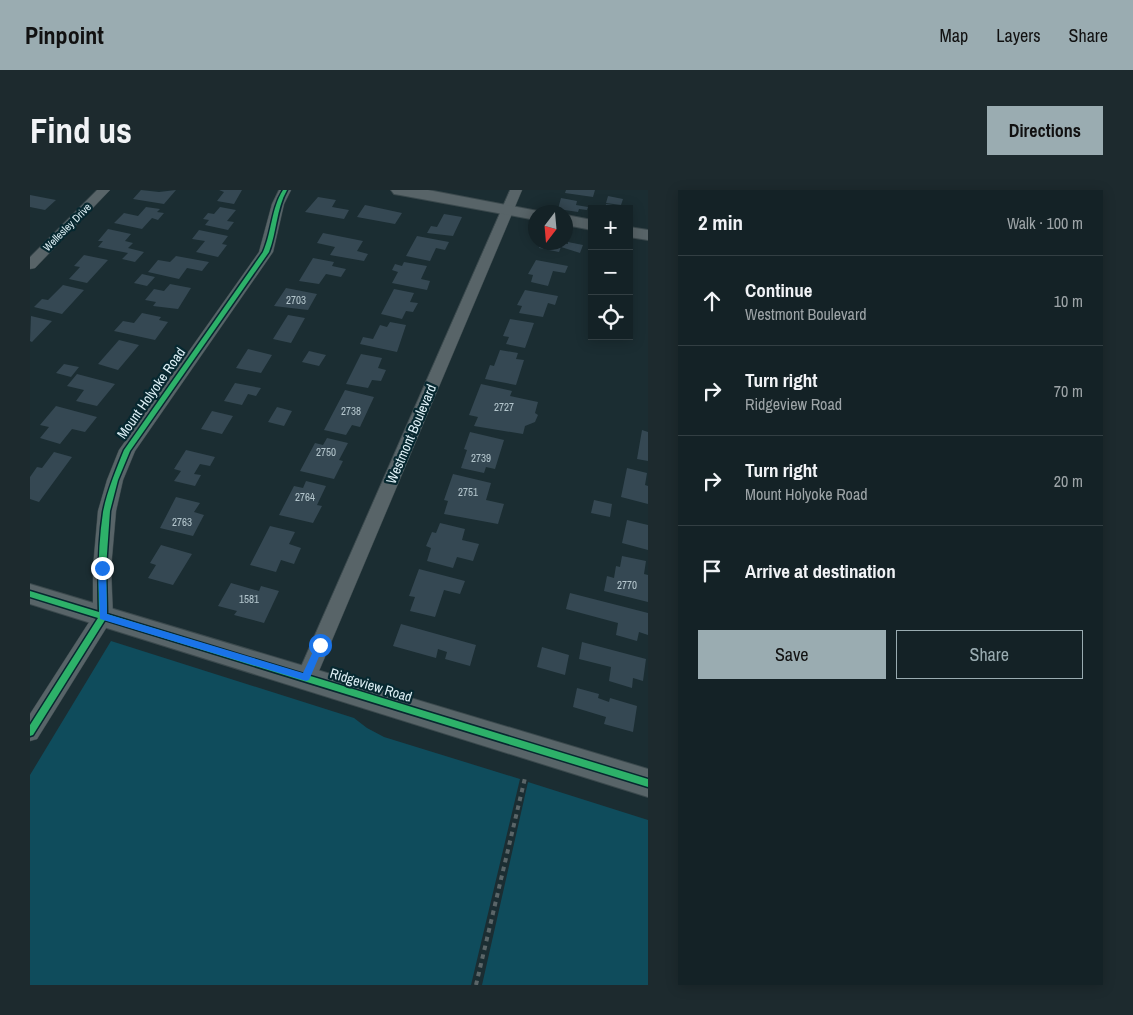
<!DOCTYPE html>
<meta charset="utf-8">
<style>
:root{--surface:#142226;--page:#1d2a2e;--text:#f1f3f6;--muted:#9da4a7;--line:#333f43;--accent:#9aacb1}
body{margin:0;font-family:"Archivo Narrow",sans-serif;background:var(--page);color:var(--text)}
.controls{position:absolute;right:15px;top:15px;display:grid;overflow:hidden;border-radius:0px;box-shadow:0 2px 12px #0003}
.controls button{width:45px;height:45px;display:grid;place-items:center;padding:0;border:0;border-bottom:1px solid var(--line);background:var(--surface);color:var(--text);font:25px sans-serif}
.compass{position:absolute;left:498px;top:15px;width:45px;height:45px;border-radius:50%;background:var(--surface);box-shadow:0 2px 12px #0003;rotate:196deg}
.stop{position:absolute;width:15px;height:15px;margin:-11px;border:4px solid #1a73e8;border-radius:50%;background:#fff}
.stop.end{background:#1a73e8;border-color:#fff;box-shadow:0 1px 5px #0008}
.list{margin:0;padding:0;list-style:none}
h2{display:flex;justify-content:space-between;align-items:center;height:65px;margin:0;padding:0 20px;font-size:21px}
h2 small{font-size:16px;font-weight:400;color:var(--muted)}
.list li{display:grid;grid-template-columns:32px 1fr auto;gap:15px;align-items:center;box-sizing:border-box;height:90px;padding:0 20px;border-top:1px solid var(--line)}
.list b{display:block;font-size:19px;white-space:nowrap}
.list p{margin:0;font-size:16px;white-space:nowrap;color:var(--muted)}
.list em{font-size:16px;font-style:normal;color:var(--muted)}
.actions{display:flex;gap:10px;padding:15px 20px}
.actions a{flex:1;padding:11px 0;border:1px solid var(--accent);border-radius:0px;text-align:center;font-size:18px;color:var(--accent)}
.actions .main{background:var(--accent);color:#111}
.icon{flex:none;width:28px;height:28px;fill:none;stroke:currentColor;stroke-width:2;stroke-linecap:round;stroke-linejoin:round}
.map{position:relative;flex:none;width:618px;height:795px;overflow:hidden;border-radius:0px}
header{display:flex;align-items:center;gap:30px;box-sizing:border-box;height:70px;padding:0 25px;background:var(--accent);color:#111}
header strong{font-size:24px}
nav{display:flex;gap:28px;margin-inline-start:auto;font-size:18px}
.intro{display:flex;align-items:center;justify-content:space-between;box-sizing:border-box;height:120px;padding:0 30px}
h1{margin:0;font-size:35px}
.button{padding:12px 22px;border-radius:0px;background:var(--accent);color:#111;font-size:18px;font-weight:700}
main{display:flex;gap:30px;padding:0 30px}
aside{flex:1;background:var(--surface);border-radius:0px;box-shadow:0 2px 12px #0003}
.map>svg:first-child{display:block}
.green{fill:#0f4c5c}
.building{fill:#354853}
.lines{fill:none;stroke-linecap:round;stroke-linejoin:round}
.street-casing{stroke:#3b494d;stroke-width:1}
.secondary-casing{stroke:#3b494d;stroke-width:2}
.path{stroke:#5a6568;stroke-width:4;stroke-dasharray:4.5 4.5;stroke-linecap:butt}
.street{fill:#586468;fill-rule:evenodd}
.secondary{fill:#586468;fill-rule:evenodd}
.cycleway-casing{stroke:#072830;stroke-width:3}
.cycleway{fill:#2db169;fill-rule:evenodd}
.route{fill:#1a73e8}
.labels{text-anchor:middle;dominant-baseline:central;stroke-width:4.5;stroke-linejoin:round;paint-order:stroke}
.far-street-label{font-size:11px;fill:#def0f6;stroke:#072830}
.number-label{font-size:11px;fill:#b4c6cd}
.street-label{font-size:14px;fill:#def0f6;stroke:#072830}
</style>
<header>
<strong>Pinpoint</strong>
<nav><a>Map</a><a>Layers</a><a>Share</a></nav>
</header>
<div class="intro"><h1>Find us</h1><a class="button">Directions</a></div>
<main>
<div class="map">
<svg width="618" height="795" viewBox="0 0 618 795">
<rect width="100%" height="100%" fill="#1b2d32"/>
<path class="green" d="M81 451 324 528 337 538 354 547 490 589 441 795H0V585Z
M498 592 618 630V795H452Z"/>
<path class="building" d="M111 0 129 2 146 0 134 14 103 9Z
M189 0H212L204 14 187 11 194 2Z
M536 0H565L563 7 535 3Z
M0 5 26 10 15 20 0 17Z
M578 6 593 9 591 15 576 13Z
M288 7 306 10 302 17 319 20 314 29 275 22Z
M531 8 547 11 546 15 558 17 557 20 549 19 548 22 528 19Z
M576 14 590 16 589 19H575Z
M335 15 372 23 365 34 327 27Z
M116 17 130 19 127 22 134 23 128 30 122 28 112 39 84 33 94 23 108 26Z
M190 17 206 20 197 31 204 32 198 40 175 35 179 30 173 29 178 23 184 24Z
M414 24 432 27 423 46 397 43 401 36 407 37Z
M78 39 101 44 95 51 103 53 98 58 114 62 105 72 92 69 98 63 68 57 73 51H68Z
M169 40 198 46 192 54 197 55 188 67 166 62 175 51 162 49Z
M293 43 333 51 327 61 338 64 334 71 300 65 305 57 287 53Z
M387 46 419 52 415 60 406 58 400 71 376 66Z
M511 52 538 54V52L553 55 550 63 531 57 529 62 509 58Z
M54 65 78 70 57 93 39 89 50 77 44 76Z
M146 66 179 72 172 81 157 78 149 89 118 82 128 70 140 72Z
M283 68 304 72 302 76 316 79 311 87 296 84 289 94 269 91Z
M506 70 538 76 535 83 523 81 518 96 501 92 503 85 498 84Z
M374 72 397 76 391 89 400 91 397 100 362 93 368 82 362 80 365 74 372 76Z
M112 84 125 87 117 96 104 93Z
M140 94 161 98 148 119 123 116 126 112 115 110 124 99 134 101Z
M33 95 54 100 32 124 4 117 12 109 18 110Z
M256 98 287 104 278 120 244 116Z
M364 99 384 103 380 112 388 113 383 122 376 121 372 129 351 124Z
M495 100 528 106 525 115 518 113 513 127 489 123 492 116 487 115Z
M112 123 131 127 129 130 138 132 125 150 84 141 93 131 104 133Z
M258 125 275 128 261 153 243 149Z
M1 126 22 131 2 152 0 151Z
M480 129 504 133 495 158 476 154 479 147 473 146Z
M360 132 376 135 367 162 330 154 333 147 343 149 350 135 357 137Z
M89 150 109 155 88 180 68 174Z
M218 159 242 165 231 183 206 178Z
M470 160 488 163 486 169 494 170 486 195 455 189 460 175 464 176Z
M279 161 296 165 289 176 272 172Z
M331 164 352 168 348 178 356 180 351 191 342 190 338 198 316 194Z
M34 174 49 177 41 187 26 183Z
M47 184 85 194 67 216 46 211 54 200 37 196Z
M205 193 231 198 226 206 218 204 212 215 194 211Z
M451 194 482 201 480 206 508 212 505 223 508 225 505 232 495 236 493 244 444 236 448 227 439 225Z
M315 200 344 207 330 237 322 235 316 245 294 240Z
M26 216 67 227 55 242 42 239 30 254 10 248 19 237 10 235Z
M247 217 262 221 254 236 238 232Z
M182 221 203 226 192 244 171 239Z
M612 240 618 242V271L607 269Z
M440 242 474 250 465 279 456 277 454 283 431 278 437 260 434 259Z
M297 248 318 253 309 270 313 271 304 289 270 281 285 253 293 255Z
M156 260 185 267 180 276 170 274 164 284 171 285 165 296 144 291 151 281 144 279Z
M24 262 42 267 9 312 0 309V287L7 277 12 278Z
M597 278 617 283 615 295 618 296V314L591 307Z
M423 284 461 293 456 310 474 314 468 334 414 324 418 311 414 310Z
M276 291 296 296 287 315 292 316 283 333 249 325 264 296 273 298Z
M146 307 170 313 164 322 174 325 163 346 130 338Z
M564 310 582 314 580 327 561 323Z
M597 330 618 335V360L592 353Z
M410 333 435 339 432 350 449 354 443 371 427 367 423 378 397 371 401 358 396 356 402 342 406 343Z
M240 336 265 342 259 354 271 358 264 374 251 370 246 382 220 375Z
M131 355 162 364 143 395 118 388 126 375 120 373Z
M592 366 616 371 614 384 618 385V412L574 401 577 386 584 388 586 376 590 377Z
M389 379 435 391 430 404 414 400 405 427 380 421 385 407 379 406Z
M201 393 229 401 231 396 249 401 234 433 204 425 207 421 188 416Z
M540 403 618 423V445L609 442 607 451 586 445 588 433 536 419Z
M371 434 446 455 440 476 415 469 417 462 408 459 406 468 363 456Z
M552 452 616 469 613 491 603 488 602 498 579 491 581 477 549 469Z
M512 457 539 465 535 485 507 477Z
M547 498 569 504 568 508 579 512 580 508 607 516 603 542 574 534 576 527 543 517Z"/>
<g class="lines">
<defs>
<path id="street" d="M67 0H80L5 78 0 79V67Z
M249 0H261L254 14 243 62 105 261 93 290 86 321 81 378 83 427 7 549 0 551V524L63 426V378L68 321 77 290 89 260 229 62 242 14Z
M480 0H492L286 488 283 494 276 497 269 494 266 488Z"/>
<path id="secondary" d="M361 0H398L513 22H506V30L370 5 364 4Z
M536 25 562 30V40L536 35Z
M599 37 618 40V50L599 47Z
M0 394 618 579V607L0 414Z"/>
</defs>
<use href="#street" class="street-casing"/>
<use href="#secondary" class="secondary-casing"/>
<path class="path" d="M446 795 495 588"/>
<use href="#street" class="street"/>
<use href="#secondary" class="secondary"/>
<defs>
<path id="cycleway" d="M253 0H257C246 19 247 42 239 62L100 261 88 290 80 321 76 378 77 424 618 589V597L75 430 3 545 0 546V535L68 428 0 407V401L69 422C68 389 68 355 73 322 77 301 86 280 94 260L233 62C242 42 241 19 253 0Z"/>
</defs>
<use href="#cycleway" class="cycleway-casing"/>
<use href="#cycleway" class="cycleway"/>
</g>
<path class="route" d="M72 375 76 378 77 424 273 483 287 453 290 452 294 455 279 490 276 491 70 429 68 378Z"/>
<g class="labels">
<g class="far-street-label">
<text transform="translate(37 37) rotate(-45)">Wellesley Drive</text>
</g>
<g class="number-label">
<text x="266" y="110">2703</text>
<text x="474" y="217">2727</text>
<text x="321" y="221">2738</text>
<text x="296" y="262">2750</text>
<text x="451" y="268">2739</text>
<text x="438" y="302">2751</text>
<text x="275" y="307">2764</text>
<text x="152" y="332">2763</text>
<text x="597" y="395">2770</text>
<text x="219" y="409">1581</text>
</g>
<g class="street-label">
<text transform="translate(121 203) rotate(-55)">Mount Holyoke Road</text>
<text transform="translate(381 244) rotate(-67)">Westmont Boulevard</text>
<text transform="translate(341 495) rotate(17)">Ridgeview Road</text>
</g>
</g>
</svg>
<div class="controls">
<button>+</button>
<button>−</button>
<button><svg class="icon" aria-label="locate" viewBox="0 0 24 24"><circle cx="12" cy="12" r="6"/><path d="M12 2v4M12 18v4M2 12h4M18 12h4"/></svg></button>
</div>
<svg class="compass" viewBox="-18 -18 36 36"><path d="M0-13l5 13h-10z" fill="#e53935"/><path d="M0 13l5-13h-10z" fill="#9da4a7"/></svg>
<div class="stop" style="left:290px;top:455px"></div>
<div class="stop end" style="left:72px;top:378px"></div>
</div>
<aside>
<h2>2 min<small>Walk · 100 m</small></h2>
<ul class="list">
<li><svg class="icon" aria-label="ahead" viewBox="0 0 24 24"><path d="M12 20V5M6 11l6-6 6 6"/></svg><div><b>Continue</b><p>Westmont Boulevard</p></div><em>10 m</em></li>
<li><svg class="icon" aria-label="right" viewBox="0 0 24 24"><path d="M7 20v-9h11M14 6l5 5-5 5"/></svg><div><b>Turn right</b><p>Ridgeview Road</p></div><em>70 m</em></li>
<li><svg class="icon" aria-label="right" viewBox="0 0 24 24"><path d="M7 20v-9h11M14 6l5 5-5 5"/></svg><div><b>Turn right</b><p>Mount Holyoke Road</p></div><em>20 m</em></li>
<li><svg class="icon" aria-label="arrive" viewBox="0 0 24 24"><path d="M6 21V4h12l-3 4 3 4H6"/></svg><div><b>Arrive at destination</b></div></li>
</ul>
<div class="actions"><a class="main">Save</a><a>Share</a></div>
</aside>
</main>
